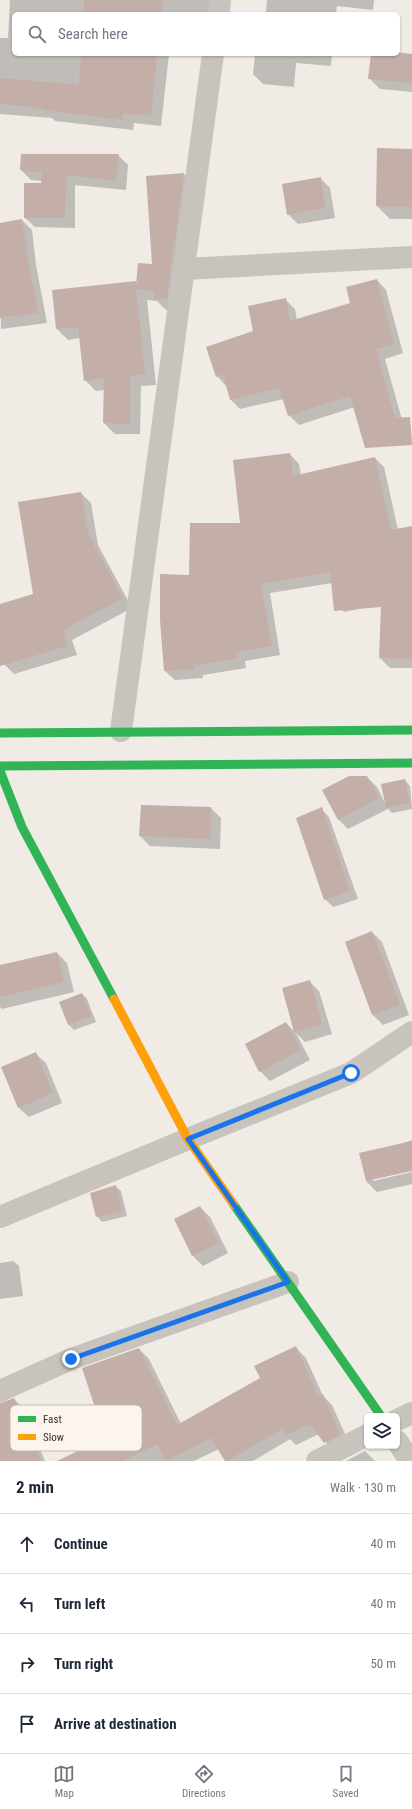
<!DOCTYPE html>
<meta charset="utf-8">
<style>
:root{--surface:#fff;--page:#f6f6f7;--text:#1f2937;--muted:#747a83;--line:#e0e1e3;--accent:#7a716c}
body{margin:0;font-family:"Roboto Condensed",sans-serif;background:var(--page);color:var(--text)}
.controls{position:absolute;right:12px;bottom:12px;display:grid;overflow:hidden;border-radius:6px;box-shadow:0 1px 3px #0004}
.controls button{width:36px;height:36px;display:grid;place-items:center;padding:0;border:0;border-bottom:1px solid var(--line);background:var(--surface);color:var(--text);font:20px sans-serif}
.stop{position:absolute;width:12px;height:12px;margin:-9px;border:3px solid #1a73e8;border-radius:50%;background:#fff}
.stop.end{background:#1a73e8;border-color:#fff;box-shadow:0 1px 4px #0008}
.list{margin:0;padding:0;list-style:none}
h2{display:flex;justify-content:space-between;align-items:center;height:52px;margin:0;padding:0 16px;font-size:17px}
h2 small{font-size:13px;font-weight:400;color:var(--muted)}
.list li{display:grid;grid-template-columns:26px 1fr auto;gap:12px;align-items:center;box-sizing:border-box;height:60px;padding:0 16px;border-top:1px solid var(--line)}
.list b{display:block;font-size:15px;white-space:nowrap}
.list em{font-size:13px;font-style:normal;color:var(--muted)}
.icon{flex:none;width:22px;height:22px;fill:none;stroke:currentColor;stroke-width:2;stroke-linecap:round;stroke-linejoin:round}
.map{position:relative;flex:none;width:412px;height:1461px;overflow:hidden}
.search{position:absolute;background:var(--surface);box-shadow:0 1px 3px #0004;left:12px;right:12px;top:12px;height:44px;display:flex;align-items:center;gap:10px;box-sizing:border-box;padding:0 14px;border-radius:6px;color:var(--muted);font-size:15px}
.sheet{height:292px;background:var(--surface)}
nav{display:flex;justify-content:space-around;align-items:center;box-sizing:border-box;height:56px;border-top:1px solid var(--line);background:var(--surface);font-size:11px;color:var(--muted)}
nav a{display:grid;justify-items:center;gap:2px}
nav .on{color:var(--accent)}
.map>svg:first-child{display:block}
.shadow{fill:#0003}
.building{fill:#c3afa7}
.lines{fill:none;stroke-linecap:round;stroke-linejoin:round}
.street{stroke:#c9c3be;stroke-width:22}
.fast{stroke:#30b455;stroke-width:9}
.slow{stroke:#ff9f0a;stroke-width:9}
.route{stroke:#1a73e8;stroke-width:5}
.key{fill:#fbf5ee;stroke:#c1bab4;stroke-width:1}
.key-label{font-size:11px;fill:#3b302b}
</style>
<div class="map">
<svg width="412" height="1461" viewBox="0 0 412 1461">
<rect width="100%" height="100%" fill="#f0ebe5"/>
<path class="shadow" d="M10 0H224L210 14H14V54H169L161 126 134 123 133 130 55 121 52 118 0 114V38H8Z
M267 0H374L373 10 337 6 336 14H266Z
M398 52 412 54V92L380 89 369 78 372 54H398Z
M255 54H332L331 66 296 63 294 87 263 84 253 74Z
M412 150V219H390L377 206Z
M118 155 128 165 126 190 75 185V228L35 227 25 218 42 184V181L31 180 21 170Z
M184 174 195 185 178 310H166L157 301 147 300 156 385 141 386 140 434H115L104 423 105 390 96 391 85 380 80 338 68 340 57 329 135 282 137 284 153 265Z
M320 178 330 188 335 218 298 224 288 214Z
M22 220 32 230 36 265 47 323 1 329 0 224Z
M377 280 386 290 403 353 385 359 404 427 355 407 299 425 289 415 284 399 240 409 231 400 226 386 217 376 254 332 285 299 295 309 297 320 351 304Z
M290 454 299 464 301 475 375 458 384 467 398 530 412 527V598L344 612 334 603 332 583 270 593 280 655 245 661 246 668 203 675V678L175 680 165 671 190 576 242 524Z
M81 493 91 503 98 545 132 608 72 640 77 655 14 674 4 664 0 651V605L34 595Z
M412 627V668H390L380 658Z
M367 777 377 787 385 803 405 780 410 786 412 809 392 813 388 809 348 829 338 819Z
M142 806 211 808 221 818 220 849 150 846 140 836Z
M321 809 329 817 358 899 333 907 325 899Z
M372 932 382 942 409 1015 383 1025 373 1015 346 942Z
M57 953 67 963 74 992 2 1009 0 1007V966Z
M309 981 319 991 332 1034 305 1042 296 1033 310 1060 270 1081 260 1071 286 1023 295 1032 283 989Z
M82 994 87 999 96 1022 74 1030 69 1025 60 1002Z
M36 1054 46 1063 62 1103 29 1117 19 1108Z
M412 1140V1170L373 1179V1181L412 1172V1184L377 1192 366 1181 399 1145Z
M115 1186 121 1191 127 1216 102 1222 97 1216Z
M200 1207 210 1217 228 1253 203 1266 193 1256 175 1220Z
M13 1261 19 1266 23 1296 0 1299V1263Z
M296 1348 306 1358 323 1396 332 1405 350 1445 335 1452 319 1434 296 1445 290 1439 253 1461H226L219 1449 194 1461H92L106 1438 139 1349 149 1359 181 1424 261 1378Z
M14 1399 23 1408 45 1461H0V1404Z
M365 1451 375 1461H346Z"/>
<path class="building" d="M84 0H163L162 14H83Z
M81 54H157L151 116 123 113 122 120 43 110V108L0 104V78L79 85Z
M371 54H412V83L368 79Z
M377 148 412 149V207L376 206Z
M21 154H119L116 181 66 175 65 218H24V183H41L42 173 20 170Z
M184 173 174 247H173L167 299H154V291L136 289 145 374 130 376V424L103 423 104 378 84 381 78 327 56 329 52 290 136 281V285L138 263 152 264 146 176Z
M321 177 325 208 287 215 282 184Z
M22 219 27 254 38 313 0 318V223Z
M377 279 394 344 376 349 395 418 410 417 412 445 365 448 350 396 288 416 279 388 230 400 223 374 216 377 206 347 253 331 248 306 286 298 290 321 350 303 346 287Z
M290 453 293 476 375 457 391 530 412 526V659L379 658 381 607 334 611 330 572 261 584 272 646 236 652 237 658 194 666V669L164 671 160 620V574L189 575 190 523H240L233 460Z
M81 492 88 534 123 598 63 630 67 646 0 666V604L33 594 18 502Z
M349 776H367L379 798 338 820 322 790Z
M405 779 409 803 386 808 381 784Z
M141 805 211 807 210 839 139 836Z
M322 807 350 891 324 900 296 818Z
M372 931 400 1005 372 1015 345 942Z
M57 952 64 982 0 997V965Z
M310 980 322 1024 294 1032 282 988Z
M82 993 91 1016 68 1025 59 1002Z
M286 1022 301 1050 259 1072 245 1044Z
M36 1052 53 1093 18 1108 1 1067Z
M412 1141V1171L366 1181 359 1153Z
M116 1185 122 1211 96 1217 90 1193Z
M200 1206 219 1243 192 1256 174 1219Z
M296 1346 318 1396 323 1394 340 1435 324 1443 310 1424 285 1435 282 1429 227 1461H225L211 1438 165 1461 157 1444 123 1461H57L105 1438 82 1368 139 1348 177 1425 260 1378 254 1366Z
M14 1398 41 1461H0V1403Z"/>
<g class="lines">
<path class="street" d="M219 14 220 0
M185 269 412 257
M121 731 213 54
M0 1217 188 1139 351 1073 412 1032
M0 1391 71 1359 288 1282
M397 1420 412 1413
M397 1441 410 1461
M317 1461 367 1435"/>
<path class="fast" d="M0 733 412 730
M0 766 412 763
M0 771 22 827 114 999
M234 1205 381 1416"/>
<path class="slow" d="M114 999 188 1139 234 1205"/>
</g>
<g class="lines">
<path class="route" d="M71 1359 288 1282 188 1139 351 1073"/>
</g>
<rect x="10" y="1405" width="132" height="46" rx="6" class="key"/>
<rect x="18" y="1416" width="18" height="6" fill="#30b455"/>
<rect x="18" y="1434" width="18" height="6" fill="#ff9f0a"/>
<g class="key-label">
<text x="43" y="1423">Fast</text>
<text x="43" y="1441">Slow</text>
</g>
</svg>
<div class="controls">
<button><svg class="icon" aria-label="layers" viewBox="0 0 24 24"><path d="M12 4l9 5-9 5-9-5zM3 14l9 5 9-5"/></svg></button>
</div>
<div class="stop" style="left:351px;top:1073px"></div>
<div class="stop end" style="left:71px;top:1359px"></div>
<div class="search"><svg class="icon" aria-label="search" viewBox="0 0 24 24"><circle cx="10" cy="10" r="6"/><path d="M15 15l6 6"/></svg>Search here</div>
</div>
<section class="sheet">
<h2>2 min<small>Walk · 130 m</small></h2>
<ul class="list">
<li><svg class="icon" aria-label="ahead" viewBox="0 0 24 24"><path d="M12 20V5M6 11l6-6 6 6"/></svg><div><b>Continue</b></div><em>40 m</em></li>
<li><svg class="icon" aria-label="left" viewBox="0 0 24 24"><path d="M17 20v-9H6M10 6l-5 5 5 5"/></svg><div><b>Turn left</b></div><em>40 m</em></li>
<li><svg class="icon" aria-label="right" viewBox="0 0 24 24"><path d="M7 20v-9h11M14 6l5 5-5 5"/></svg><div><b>Turn right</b></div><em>50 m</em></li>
<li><svg class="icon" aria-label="arrive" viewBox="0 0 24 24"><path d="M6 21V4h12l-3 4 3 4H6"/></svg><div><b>Arrive at destination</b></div></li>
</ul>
</section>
<nav>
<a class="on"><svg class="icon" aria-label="map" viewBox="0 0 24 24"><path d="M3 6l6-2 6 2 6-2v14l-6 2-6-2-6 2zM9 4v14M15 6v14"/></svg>Map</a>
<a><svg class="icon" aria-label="directions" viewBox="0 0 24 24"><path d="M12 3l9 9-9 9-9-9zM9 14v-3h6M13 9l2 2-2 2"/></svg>Directions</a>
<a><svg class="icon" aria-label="saved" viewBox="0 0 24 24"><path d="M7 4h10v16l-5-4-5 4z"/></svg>Saved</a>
</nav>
